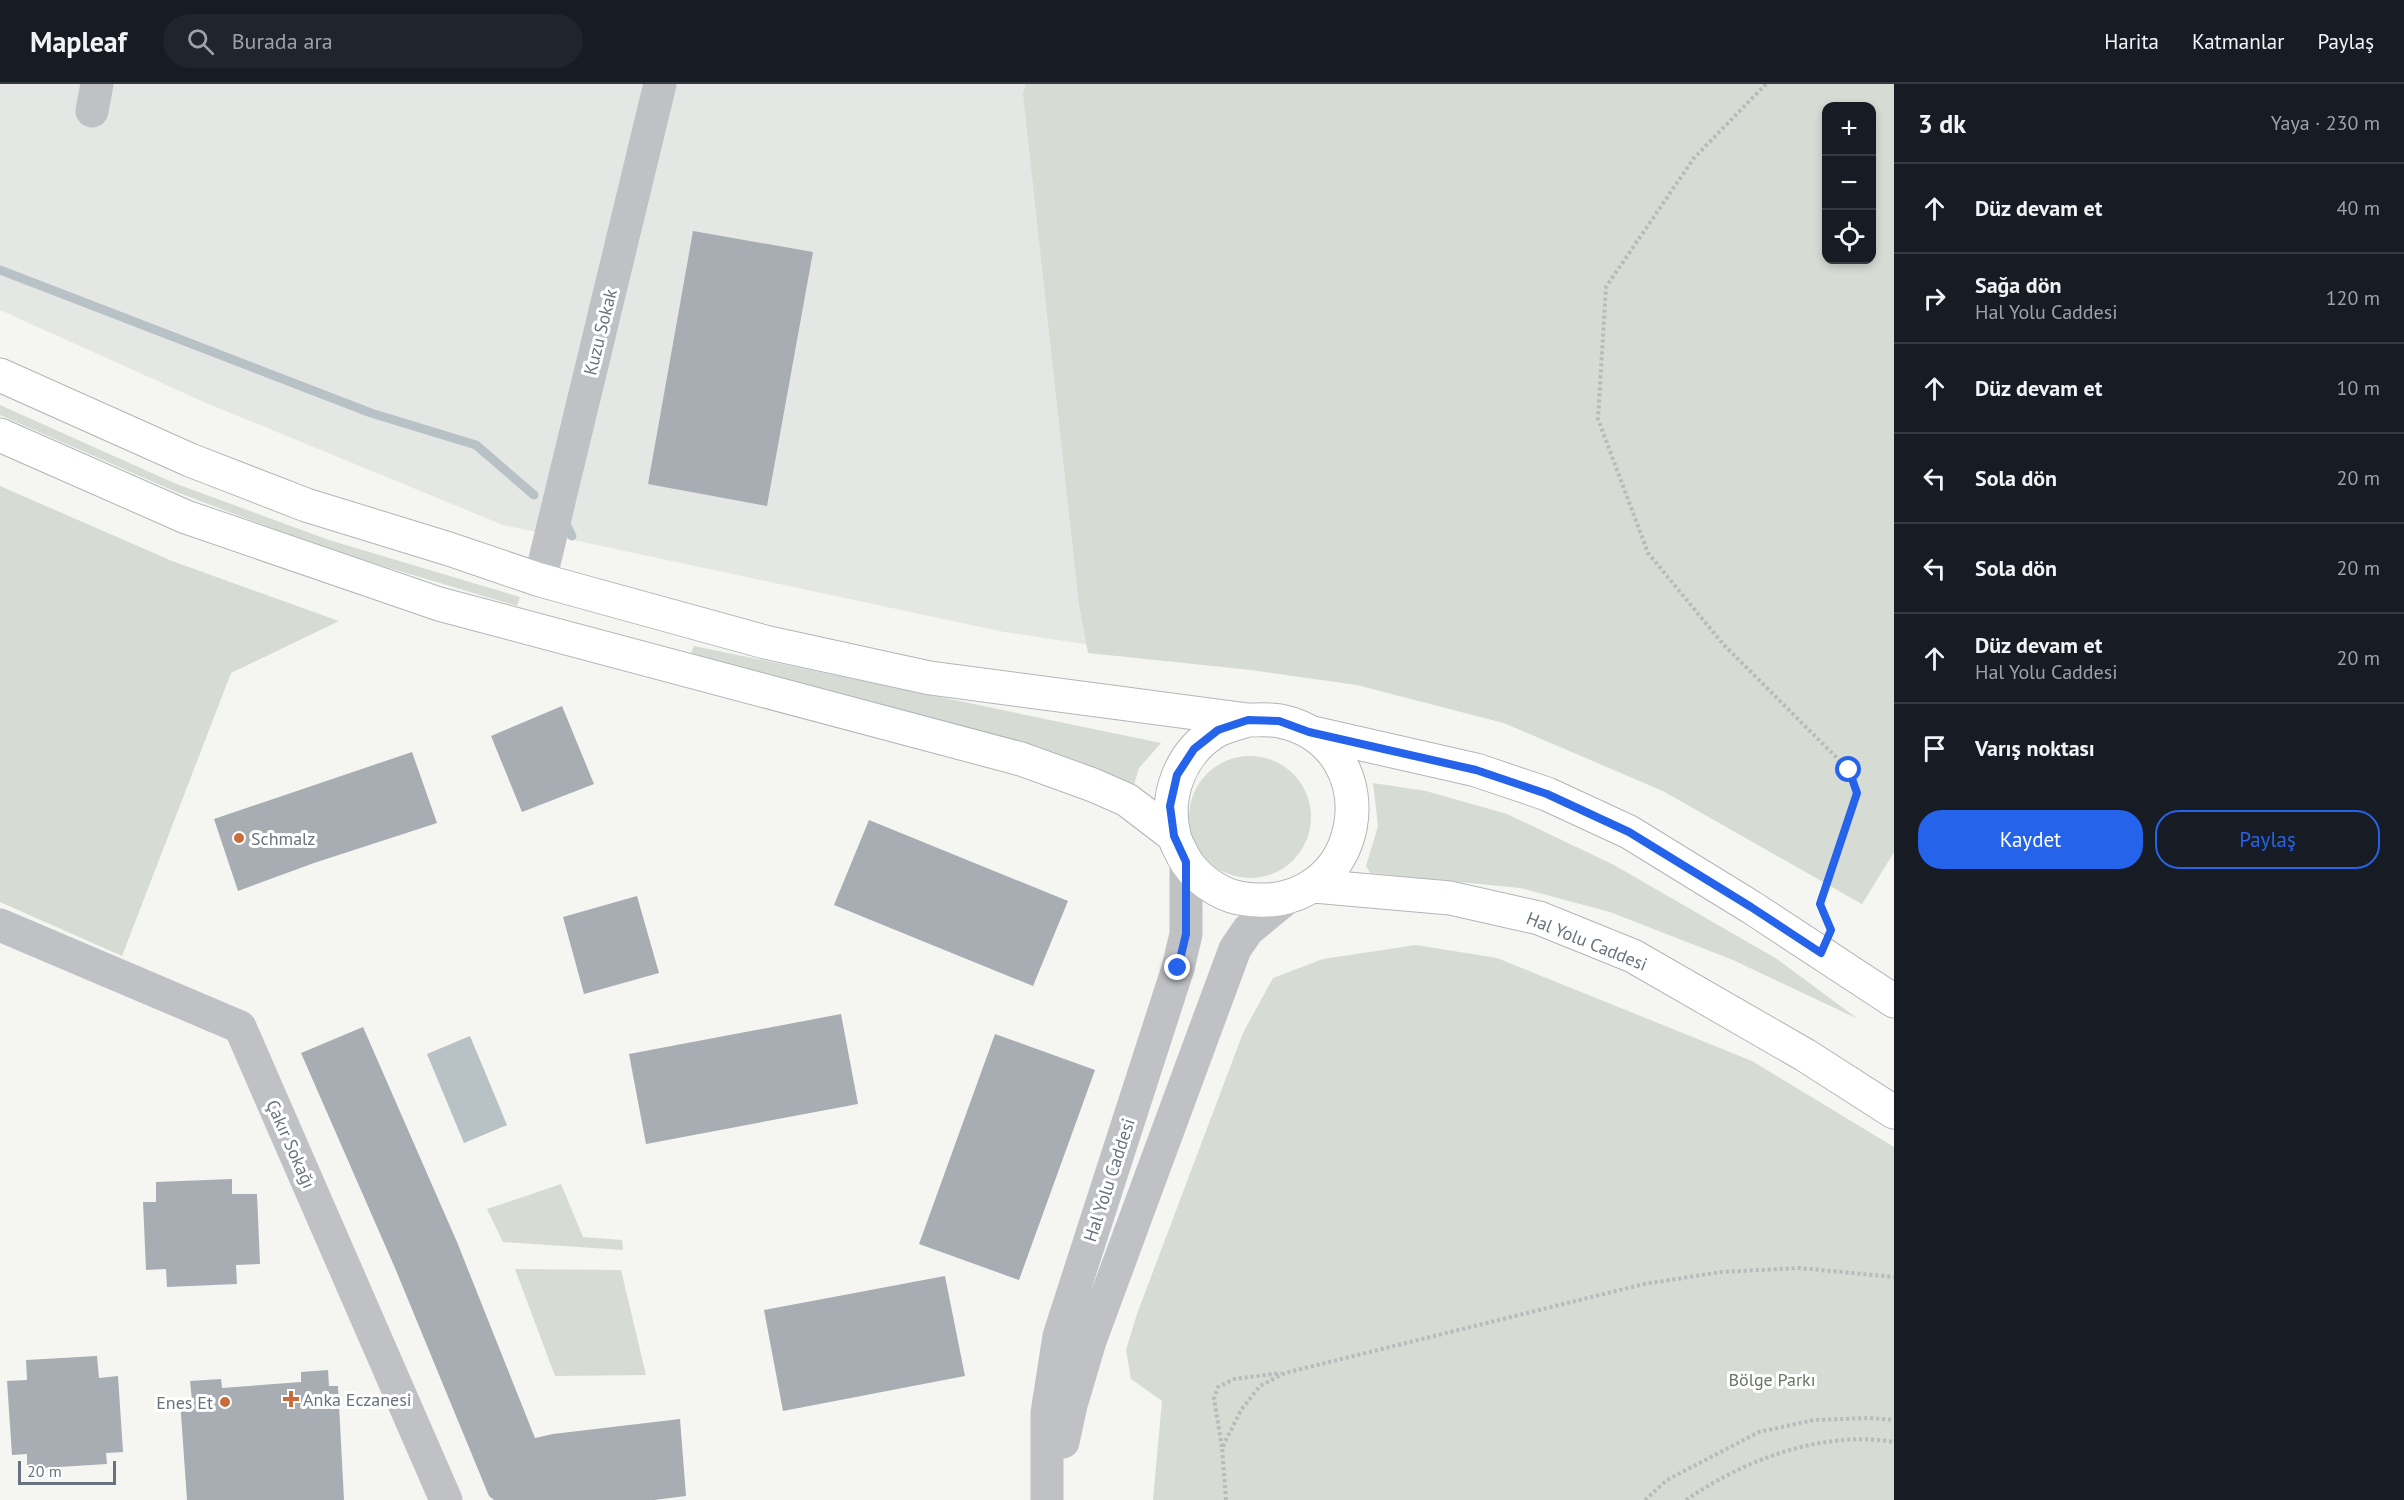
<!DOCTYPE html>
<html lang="tr">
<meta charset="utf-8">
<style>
:root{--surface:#171b24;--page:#20242c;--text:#f1f3f6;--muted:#9ea1a6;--line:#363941;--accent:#2563eb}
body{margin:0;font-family:"PT Sans",sans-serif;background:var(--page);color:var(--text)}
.controls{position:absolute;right:18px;top:18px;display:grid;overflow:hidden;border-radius:12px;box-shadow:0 3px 9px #0003}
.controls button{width:54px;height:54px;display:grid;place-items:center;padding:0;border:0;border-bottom:2px solid var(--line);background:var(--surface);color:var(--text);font:30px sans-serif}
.scale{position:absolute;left:18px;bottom:15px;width:98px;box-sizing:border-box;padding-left:6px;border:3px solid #68737f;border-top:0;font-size:16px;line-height:21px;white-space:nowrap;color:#68737f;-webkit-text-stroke:4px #fff;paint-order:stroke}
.stop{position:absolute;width:18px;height:18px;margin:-14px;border:4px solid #2563eb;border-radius:50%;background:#fff}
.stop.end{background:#2563eb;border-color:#fff;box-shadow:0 2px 6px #0008}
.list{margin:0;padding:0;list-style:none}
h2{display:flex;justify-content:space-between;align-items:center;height:78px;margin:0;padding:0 24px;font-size:26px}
h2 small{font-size:20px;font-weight:400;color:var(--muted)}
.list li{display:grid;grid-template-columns:39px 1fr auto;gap:18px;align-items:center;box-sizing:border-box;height:90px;padding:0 24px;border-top:2px solid var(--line)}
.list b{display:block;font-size:22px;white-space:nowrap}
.list p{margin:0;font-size:20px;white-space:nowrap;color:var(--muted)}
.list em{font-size:20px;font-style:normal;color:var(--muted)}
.actions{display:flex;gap:12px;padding:18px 24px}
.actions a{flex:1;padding:14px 0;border:2px solid var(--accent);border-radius:24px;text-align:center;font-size:21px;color:var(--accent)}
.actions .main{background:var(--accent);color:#fff}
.icon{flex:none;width:33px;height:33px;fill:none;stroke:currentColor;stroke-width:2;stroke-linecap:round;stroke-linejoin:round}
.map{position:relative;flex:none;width:1894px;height:1416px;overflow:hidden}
header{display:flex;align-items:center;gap:36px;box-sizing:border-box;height:84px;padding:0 30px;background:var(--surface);border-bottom:2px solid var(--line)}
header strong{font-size:28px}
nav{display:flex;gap:33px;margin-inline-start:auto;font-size:21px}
.search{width:420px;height:54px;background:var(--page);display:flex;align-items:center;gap:15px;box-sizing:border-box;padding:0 21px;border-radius:33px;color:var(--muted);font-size:22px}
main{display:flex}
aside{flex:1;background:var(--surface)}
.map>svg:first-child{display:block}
.built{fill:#e5e7e5;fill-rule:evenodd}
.green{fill:#d6dbd4;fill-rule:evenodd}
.water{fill:#b8c1c5}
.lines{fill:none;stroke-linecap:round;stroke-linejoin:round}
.stream{stroke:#b8c1c5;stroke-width:9}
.building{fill:#a8adb3}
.major-casing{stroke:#b2b5b9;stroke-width:35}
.path{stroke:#b8babc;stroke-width:4;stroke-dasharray:3 3;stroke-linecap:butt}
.minor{stroke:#bfc1c5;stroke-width:33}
.major{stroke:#fff;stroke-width:33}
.route{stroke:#2563eb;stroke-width:8}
.poi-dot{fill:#cb6b3c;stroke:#fff;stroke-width:2}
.labels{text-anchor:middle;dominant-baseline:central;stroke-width:6;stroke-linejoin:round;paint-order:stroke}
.street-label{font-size:18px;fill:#68737f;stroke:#fff}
.poi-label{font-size:18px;fill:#68737f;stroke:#fff;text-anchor:start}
.park-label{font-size:18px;fill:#687766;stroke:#fff}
</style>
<header>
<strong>Mapleaf</strong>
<div class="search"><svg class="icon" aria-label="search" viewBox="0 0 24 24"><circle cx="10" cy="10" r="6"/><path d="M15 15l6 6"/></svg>Burada ara</div>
<nav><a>Harita</a><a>Katmanlar</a><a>Paylaş</a></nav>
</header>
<main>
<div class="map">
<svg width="1894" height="1416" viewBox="0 0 1894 1416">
<rect width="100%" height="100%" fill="#f5f5f2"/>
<path class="built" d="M0 0H1894V768L1862 820 1663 707 1504 639 1357 601 1004 548 503 441 204 318 0 226ZM1826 22H1872V176H1826Z"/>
<path class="green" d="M1026 0H1894V768L1862 820 1663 707 1504 639 1357 601 1251 586 1088 569 1079 521 1023 10ZM1826 22H1872V176H1826Z
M0 321 174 399 329 456 520 513 517 522 326 465 174 407 0 331Z
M0 402 172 477 339 537 231 589 122 872 0 818Z
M694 562 1161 659 1139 684 1130 715 691 569Z
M1189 733a61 61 0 1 1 122 0a61 61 0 1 1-122 0Z
M1373 699 1426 707 1507 730 1614 781 1777 875 1858 935 1733 876 1610 828 1520 804 1370 789 1366 782 1378 742Z
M1416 861 1497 874 1752 977 1894 1063V1416H1153L1162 1317 1131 1295 1126 1266 1137 1230 1243 949 1273 894 1323 875Z
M561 1100 583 1153 622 1156 623 1166 503 1158 487 1125Z
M515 1185 621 1186 646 1291 555 1292Z"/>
<path class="water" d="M470 952 507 1041 464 1059 427 970Z"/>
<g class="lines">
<path class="stream" d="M0 186 371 329 476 361 534 411
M566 440 572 452"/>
</g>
<path class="building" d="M693 147 813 168 767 422 648 400Z
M562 622 594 700 522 728 491 652Z
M412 668 437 739 314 779 238 807 214 735Z
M869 736 1068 817 1033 902 834 821Z
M637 812 659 889 584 910 563 833Z
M841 930 858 1020 646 1060 629 970Z
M363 943 457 1158 535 1354 553 1350 680 1335 686 1412 654 1416H494L489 1412 395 1184 301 969Z
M995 950 1095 986 1019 1196 919 1160Z
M232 1095V1110H257L260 1180 236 1181 237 1200 167 1203 166 1185 146 1186 143 1118H156V1098Z
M945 1192 965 1292 783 1327 764 1226Z
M97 1272 99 1294 118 1292 123 1368 106 1369 107 1380 27 1385V1370L12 1371 7 1297 27 1296 26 1276Z
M328 1286 329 1302H338L344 1416H187L180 1316H192L190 1297 221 1295 222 1304 301 1298V1288Z"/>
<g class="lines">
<defs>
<path id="major" d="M0 291 190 376 306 421 449 465 540 496 765 558 930 594 1248 636C1258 636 1270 635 1280 637 1394 661 1367 837 1239 814 1218 810 1193 792 1183 772 1180 765 1175 758 1174 751 1164 711 1181 667 1218 646 1227 642 1238 639 1248 636
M0 351 186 433 439 520 1021 675 1093 701 1127 716 1174 752
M1309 648 1476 686 1547 710 1629 748 1751 823 1894 917
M1314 802 1450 814 1539 834 1633 872 1805 971 1894 1028"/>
</defs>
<use href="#major" class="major-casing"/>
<path class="path" d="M1766 0 1694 74 1606 203 1598 335 1648 469 1723 560 1849 686 1857 709 1820 820 1825 832
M1222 1363 1214 1315 1218 1303 1234 1295 1281 1289
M1226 1416 1222 1364 1241 1326 1260 1302 1285 1289 1644 1200 1721 1188 1799 1184 1894 1193
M1645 1416 1667 1396 1759 1348 1814 1336 1869 1334 1894 1336
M1686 1416C1744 1376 1822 1346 1894 1358"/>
<path class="minor" d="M92 27 97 0
M540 496 660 0
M0 841 240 943 446 1416
M1063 1358 1071 1321 1090 1257 1235 865 1248 846 1287 814
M1047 1416V1329L1059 1252 1178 884 1186 850V778"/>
<use href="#major" class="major"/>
</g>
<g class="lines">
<path class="route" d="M1178 884 1186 850V778L1174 752 1170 722 1177 691 1194 665 1218 646 1248 636 1279 637 1309 648 1476 686 1547 710 1629 748 1751 823 1821 869 1831 846 1820 820 1857 709 1849 686"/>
</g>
<g class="poi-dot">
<circle cx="239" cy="754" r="6"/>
<path d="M288 1306h6v6h6v6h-6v6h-6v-6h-6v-6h6z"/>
<circle cx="225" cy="1318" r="6"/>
</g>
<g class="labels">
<g class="street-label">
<text transform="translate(600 248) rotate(-76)">Kuzu Sokak</text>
<text transform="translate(1587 857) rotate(22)">Hal Yolu Caddesi</text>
<text transform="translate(291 1060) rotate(66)">Çakır Sokağı</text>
<text transform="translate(1109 1096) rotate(-72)">Hal Yolu Caddesi</text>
</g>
<g class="poi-label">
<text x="251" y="754">Schmalz</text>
<text x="303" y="1315">Anka Eczanesi</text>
<text x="213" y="1318" text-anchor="end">Enes Et</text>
</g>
<g class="park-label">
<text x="1772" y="1295">Bölge Parkı</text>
</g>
</g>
</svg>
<div class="controls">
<button>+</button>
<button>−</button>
<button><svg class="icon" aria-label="locate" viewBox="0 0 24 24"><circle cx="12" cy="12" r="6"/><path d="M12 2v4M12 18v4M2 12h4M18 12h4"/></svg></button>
</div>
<div class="scale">20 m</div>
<div class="stop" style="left:1849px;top:686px"></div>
<div class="stop end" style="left:1178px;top:884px"></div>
</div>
<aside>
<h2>3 dk<small>Yaya · 230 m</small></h2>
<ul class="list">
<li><svg class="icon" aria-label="ahead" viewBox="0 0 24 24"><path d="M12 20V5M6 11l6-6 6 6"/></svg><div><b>Düz devam et</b></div><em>40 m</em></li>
<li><svg class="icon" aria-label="right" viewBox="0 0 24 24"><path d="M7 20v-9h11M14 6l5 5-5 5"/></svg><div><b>Sağa dön</b><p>Hal Yolu Caddesi</p></div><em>120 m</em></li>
<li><svg class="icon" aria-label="ahead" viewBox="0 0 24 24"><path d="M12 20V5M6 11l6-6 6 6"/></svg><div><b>Düz devam et</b></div><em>10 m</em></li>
<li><svg class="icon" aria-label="left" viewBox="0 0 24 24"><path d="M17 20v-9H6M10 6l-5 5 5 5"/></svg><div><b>Sola dön</b></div><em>20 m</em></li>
<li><svg class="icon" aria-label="left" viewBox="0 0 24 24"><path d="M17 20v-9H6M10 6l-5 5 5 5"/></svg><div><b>Sola dön</b></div><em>20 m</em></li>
<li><svg class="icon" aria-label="ahead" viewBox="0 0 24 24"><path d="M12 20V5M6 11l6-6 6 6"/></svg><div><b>Düz devam et</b><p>Hal Yolu Caddesi</p></div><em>20 m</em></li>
<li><svg class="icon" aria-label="arrive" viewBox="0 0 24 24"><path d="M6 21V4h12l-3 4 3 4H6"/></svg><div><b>Varış noktası</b></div></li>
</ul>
<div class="actions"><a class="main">Kaydet</a><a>Paylaş</a></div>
</aside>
</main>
